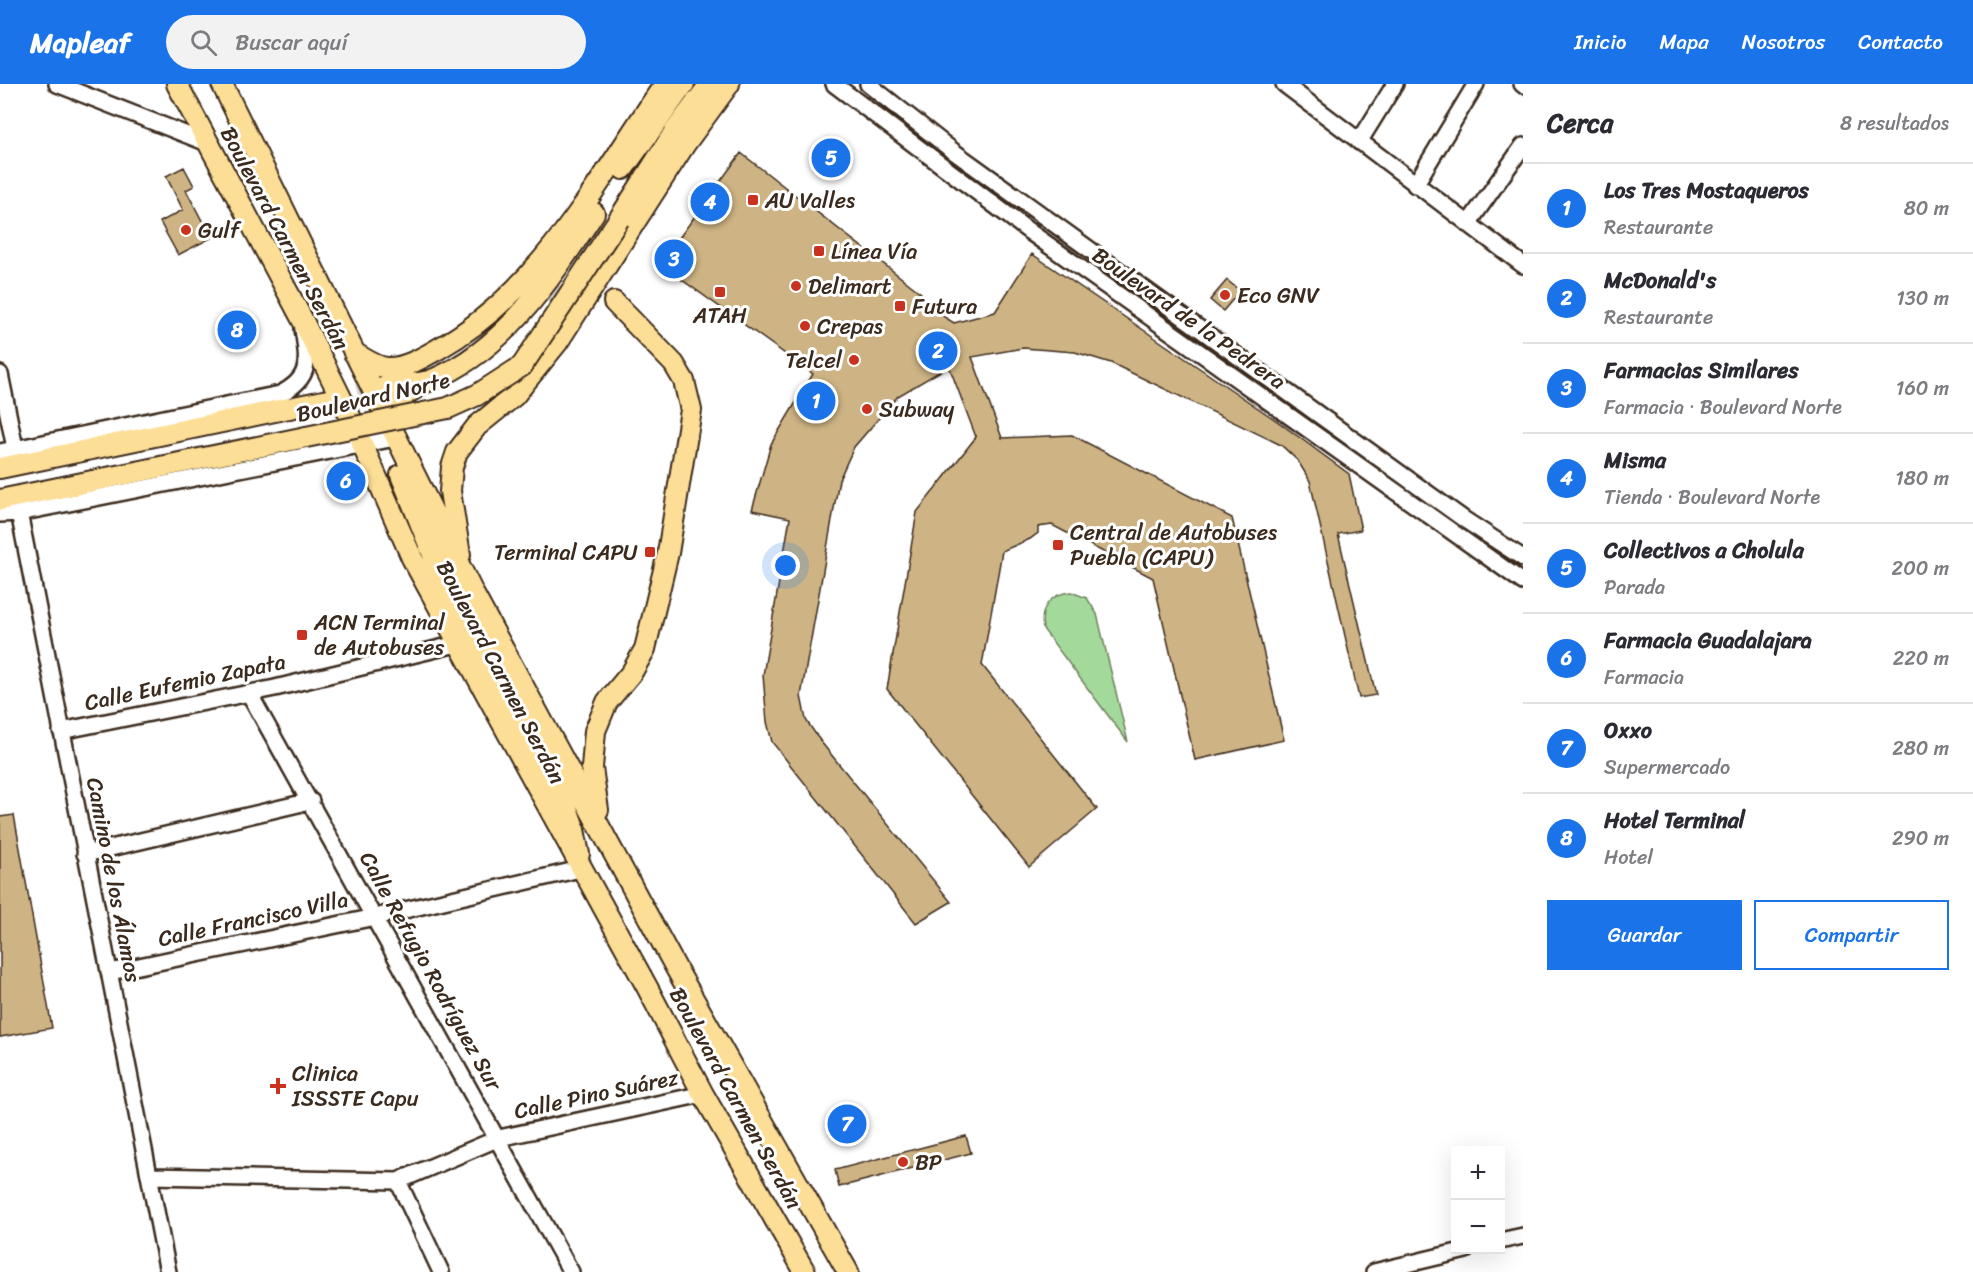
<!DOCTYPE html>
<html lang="es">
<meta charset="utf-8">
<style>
:root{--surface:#fff;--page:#f2f2f3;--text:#2b2b33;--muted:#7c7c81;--line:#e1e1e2;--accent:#1a73e8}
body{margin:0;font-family:Sriracha,sans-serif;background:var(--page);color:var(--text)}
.controls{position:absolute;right:18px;bottom:18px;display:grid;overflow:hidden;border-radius:0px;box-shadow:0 6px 24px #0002}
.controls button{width:54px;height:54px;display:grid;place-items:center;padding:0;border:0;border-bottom:2px solid var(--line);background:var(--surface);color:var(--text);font:30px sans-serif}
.you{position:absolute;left:786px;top:482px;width:21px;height:21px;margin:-15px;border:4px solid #fff;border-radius:50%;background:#1a73e8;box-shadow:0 0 0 9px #1a73e833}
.badge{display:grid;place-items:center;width:39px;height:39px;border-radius:50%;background:var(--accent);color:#fff;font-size:20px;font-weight:700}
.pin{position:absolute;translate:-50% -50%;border:3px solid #fff;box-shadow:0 2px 6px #0006}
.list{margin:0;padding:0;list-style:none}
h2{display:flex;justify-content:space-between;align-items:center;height:78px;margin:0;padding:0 24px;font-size:26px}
h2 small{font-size:20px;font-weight:400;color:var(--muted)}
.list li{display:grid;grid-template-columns:39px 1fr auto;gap:18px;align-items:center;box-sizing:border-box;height:90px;padding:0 24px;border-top:2px solid var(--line)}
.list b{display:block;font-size:22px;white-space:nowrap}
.list p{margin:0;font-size:20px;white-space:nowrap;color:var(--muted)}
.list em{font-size:20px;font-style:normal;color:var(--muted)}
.actions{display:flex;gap:12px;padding:18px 24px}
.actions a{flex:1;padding:14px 0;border:2px solid var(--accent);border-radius:0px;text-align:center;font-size:21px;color:var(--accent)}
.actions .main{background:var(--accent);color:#fff}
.icon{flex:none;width:33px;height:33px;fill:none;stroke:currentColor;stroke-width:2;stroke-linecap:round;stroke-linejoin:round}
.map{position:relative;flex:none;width:1523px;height:1188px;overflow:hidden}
header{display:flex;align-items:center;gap:36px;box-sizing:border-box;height:84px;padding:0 30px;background:var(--accent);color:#fff}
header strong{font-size:28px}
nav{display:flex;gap:33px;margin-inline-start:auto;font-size:21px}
.search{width:420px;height:54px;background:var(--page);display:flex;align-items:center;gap:15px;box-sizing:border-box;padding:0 21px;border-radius:33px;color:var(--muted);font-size:22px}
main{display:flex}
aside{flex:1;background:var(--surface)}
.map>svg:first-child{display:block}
.green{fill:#a4d99c;stroke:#70825d;stroke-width:1.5}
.building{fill:#ceb484;stroke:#3b2a1e;stroke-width:1.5}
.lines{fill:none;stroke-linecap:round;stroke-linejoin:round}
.major-tunnel{stroke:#d8d4d2;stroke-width:20;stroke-dasharray:20 10;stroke-linecap:butt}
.minor-casing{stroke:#3b2a1e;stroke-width:20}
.major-casing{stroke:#3b2a1e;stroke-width:24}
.minor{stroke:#fff;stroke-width:15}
.major{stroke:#fdde96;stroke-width:20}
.major-bridge-casing{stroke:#3b2a1e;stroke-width:24;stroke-linecap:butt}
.major-bridge{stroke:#fdde96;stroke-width:20}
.poi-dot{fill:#c8321e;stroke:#fff;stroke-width:2}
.labels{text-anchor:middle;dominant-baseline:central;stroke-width:6;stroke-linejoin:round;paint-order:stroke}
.poi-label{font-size:22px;fill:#3b2a1e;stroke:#fff;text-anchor:start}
.street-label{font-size:22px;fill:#3b2a1e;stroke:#fff}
</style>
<header>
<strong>Mapleaf</strong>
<div class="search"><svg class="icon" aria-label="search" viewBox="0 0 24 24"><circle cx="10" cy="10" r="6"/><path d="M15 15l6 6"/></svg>Buscar aquí</div>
<nav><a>Inicio</a><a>Mapa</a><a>Nosotros</a><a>Contacto</a></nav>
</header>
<main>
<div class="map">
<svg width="1523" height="1188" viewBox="0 0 1523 1188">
<rect width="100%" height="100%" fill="#fff"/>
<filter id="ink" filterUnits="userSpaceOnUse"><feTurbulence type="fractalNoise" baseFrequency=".0167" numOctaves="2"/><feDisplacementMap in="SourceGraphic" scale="12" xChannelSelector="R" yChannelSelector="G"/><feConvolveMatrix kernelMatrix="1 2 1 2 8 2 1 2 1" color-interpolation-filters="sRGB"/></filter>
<g filter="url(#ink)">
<path class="green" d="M1071 508 1087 514 1097 530 1128 658 1043 545C1039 524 1050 510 1071 508Z"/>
<path class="building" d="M741 69 921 209 915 215 954 239 995 228 1032 170 1277 337 1349 390 1361 446 1338 450 1376 611 1359 614 1310 397 1298 377 1281 361 1111 279 1075 268 1023 264 972 273 1002 354 1072 351 1232 434 1284 656 1195 676 1153 494 1052 441 1038 443V449L1030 455 1002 467 982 581 1097 725 1029 783 887 605 917 428 976 353 949 282 898 312 854 363 839 396 801 612 806 636 821 658 951 818 916 839 772 658 767 638 763 591 790 434 752 426 771 360 813 290 660 180Z
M184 83 194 102 186 106 211 154 178 171 160 138 183 126 166 92Z
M1227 196 1240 207 1223 227 1210 216Z
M14 731 52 944 0 953V733Z
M966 1052 971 1069 839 1103 835 1086Z"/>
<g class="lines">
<path class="major-tunnel" d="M547 214C572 209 591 207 614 218
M328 316 386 302"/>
<defs>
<path id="minor" d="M57 0 210 60
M834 0 1030 148 1523 498
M868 0 953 67 1465 436 1523 474
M1284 0 1523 181
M1522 0 1523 1
M1359 58 1395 0
M1415 101 1476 0
M1468 140 1523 62
M0 290 15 364
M0 368 280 310C312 294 308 277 303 245
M16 413 168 1188
M0 430 19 429 395 354
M249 609 571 1188
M61 647 275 604 457 560
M85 770 311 717
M110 888 375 833 580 785
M150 1092 398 1097 499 1054 703 1010
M398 1097 441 1188
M1500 1157 1523 1152
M1374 1188 1466 1166"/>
<path id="major" d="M177 0 301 233 349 330 412 474 647 903 703 1010 805 1188
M222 0 474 511 677 886 848 1188
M623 85 684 0
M619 135 675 47 710 0
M354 269C364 274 375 283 387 284 404 285 424 273 438 265 542 207 599 94 665 0
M386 302C400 299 419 301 432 296 506 265 551 194 594 129
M396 324 406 310 424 299
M0 384 328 316
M401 391 434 473 561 708 573 741 579 770
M0 416 306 353
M460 471 450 407 452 383 457 368 477 342 514 312 557 259 685 60 729 0
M598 726 592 684 595 647 607 618 632 588 645 565 668 469 691 326 684 297 674 280 614 218"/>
</defs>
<use href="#minor" class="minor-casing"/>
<use href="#major" class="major-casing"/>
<use href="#minor" class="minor"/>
<use href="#major" class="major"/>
<defs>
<path id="major-bridge" d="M306 353 448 324 477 311 522 282 619 135"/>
</defs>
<use href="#major-bridge" class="major-bridge-casing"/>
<use href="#major-bridge" class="major-bridge"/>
</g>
</g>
<g class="poi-dot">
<rect x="747" y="110" width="12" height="12" rx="3"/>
<circle cx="186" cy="146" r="6"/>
<rect x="813" y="161" width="12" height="12" rx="3"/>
<circle cx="796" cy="202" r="6"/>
<rect x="714" y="202" width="12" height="12" rx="3"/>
<circle cx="1225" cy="211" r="6"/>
<rect x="894" y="216" width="12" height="12" rx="3"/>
<circle cx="805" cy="242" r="6"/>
<circle cx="854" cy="276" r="6"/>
<circle cx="867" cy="325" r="6"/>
<rect x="1052" y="455" width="12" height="12" rx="3"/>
<rect x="644" y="462" width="12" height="12" rx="3"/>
<rect x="296" y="545" width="12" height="12" rx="3"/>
<path d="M275 993h6v6h6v6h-6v6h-6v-6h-6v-6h6z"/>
<circle cx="903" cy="1078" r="6"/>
</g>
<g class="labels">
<g class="poi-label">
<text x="765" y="116">AU Valles</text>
<text x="198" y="146">Gulf</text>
<text x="831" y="167">Línea Vía</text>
<text x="808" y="202">Delimart</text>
<text x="1237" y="211">Eco GNV</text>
<text x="912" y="222">Futura</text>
<text x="720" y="231" text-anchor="middle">ATAH</text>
<text x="817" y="242">Crepas</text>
<text x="842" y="276" text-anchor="end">Telcel</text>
<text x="879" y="325">Subway</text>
<text x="1070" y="448">Central de Autobuses<tspan x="1070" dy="25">Puebla (CAPU)</tspan></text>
<text x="638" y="468" text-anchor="end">Terminal CAPU</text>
<text x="314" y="538">ACN Terminal<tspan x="314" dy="25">de Autobuses</tspan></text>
<text x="292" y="989">Clinica<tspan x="292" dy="25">ISSSTE Capu</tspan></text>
<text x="915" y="1078">BP</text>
</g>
<g class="street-label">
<text transform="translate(285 154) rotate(62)">Boulevard Carmen Serdán</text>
<text transform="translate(1189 234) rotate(35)">Boulevard de la Pedrera</text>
<text transform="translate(373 313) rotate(-13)">Boulevard Norte</text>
<text transform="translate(501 588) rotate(62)">Boulevard Carmen Serdán</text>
<text transform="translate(185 598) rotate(-12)">Calle Eufemio Zapata</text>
<text transform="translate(114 796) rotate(79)">Camino de los Álamos</text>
<text transform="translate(253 835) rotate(-12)">Calle Francisco Villa</text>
<text transform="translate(431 887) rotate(61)">Calle Refugio Rodríguez Sur</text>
<text transform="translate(596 1010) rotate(-12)">Calle Pino Suárez</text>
<text transform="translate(736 1014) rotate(61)">Boulevard Carmen Serdán</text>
</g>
</g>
</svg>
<div class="controls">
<button>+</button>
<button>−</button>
</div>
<div class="you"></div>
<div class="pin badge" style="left:816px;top:317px">1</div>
<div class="pin badge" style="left:938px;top:267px">2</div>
<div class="pin badge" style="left:674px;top:175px">3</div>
<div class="pin badge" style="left:710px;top:118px">4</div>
<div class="pin badge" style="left:831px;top:74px">5</div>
<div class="pin badge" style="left:346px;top:397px">6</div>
<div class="pin badge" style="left:847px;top:1040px">7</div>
<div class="pin badge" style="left:237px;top:246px">8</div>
</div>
<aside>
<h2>Cerca<small>8 resultados</small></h2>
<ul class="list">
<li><span class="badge">1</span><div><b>Los Tres Mostaqueros</b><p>Restaurante</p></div><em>80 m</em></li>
<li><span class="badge">2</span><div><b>McDonald's</b><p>Restaurante</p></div><em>130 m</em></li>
<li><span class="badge">3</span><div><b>Farmacias Similares</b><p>Farmacia · Boulevard Norte</p></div><em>160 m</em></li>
<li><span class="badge">4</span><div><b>Misma</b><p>Tienda · Boulevard Norte</p></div><em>180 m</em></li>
<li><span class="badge">5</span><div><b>Collectivos a Cholula</b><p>Parada</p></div><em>200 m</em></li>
<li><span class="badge">6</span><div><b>Farmacia Guadalajara</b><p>Farmacia</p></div><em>220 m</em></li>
<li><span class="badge">7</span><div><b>Oxxo</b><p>Supermercado</p></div><em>280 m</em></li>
<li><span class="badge">8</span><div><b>Hotel Terminal</b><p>Hotel</p></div><em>290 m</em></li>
</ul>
<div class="actions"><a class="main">Guardar</a><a>Compartir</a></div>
</aside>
</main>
